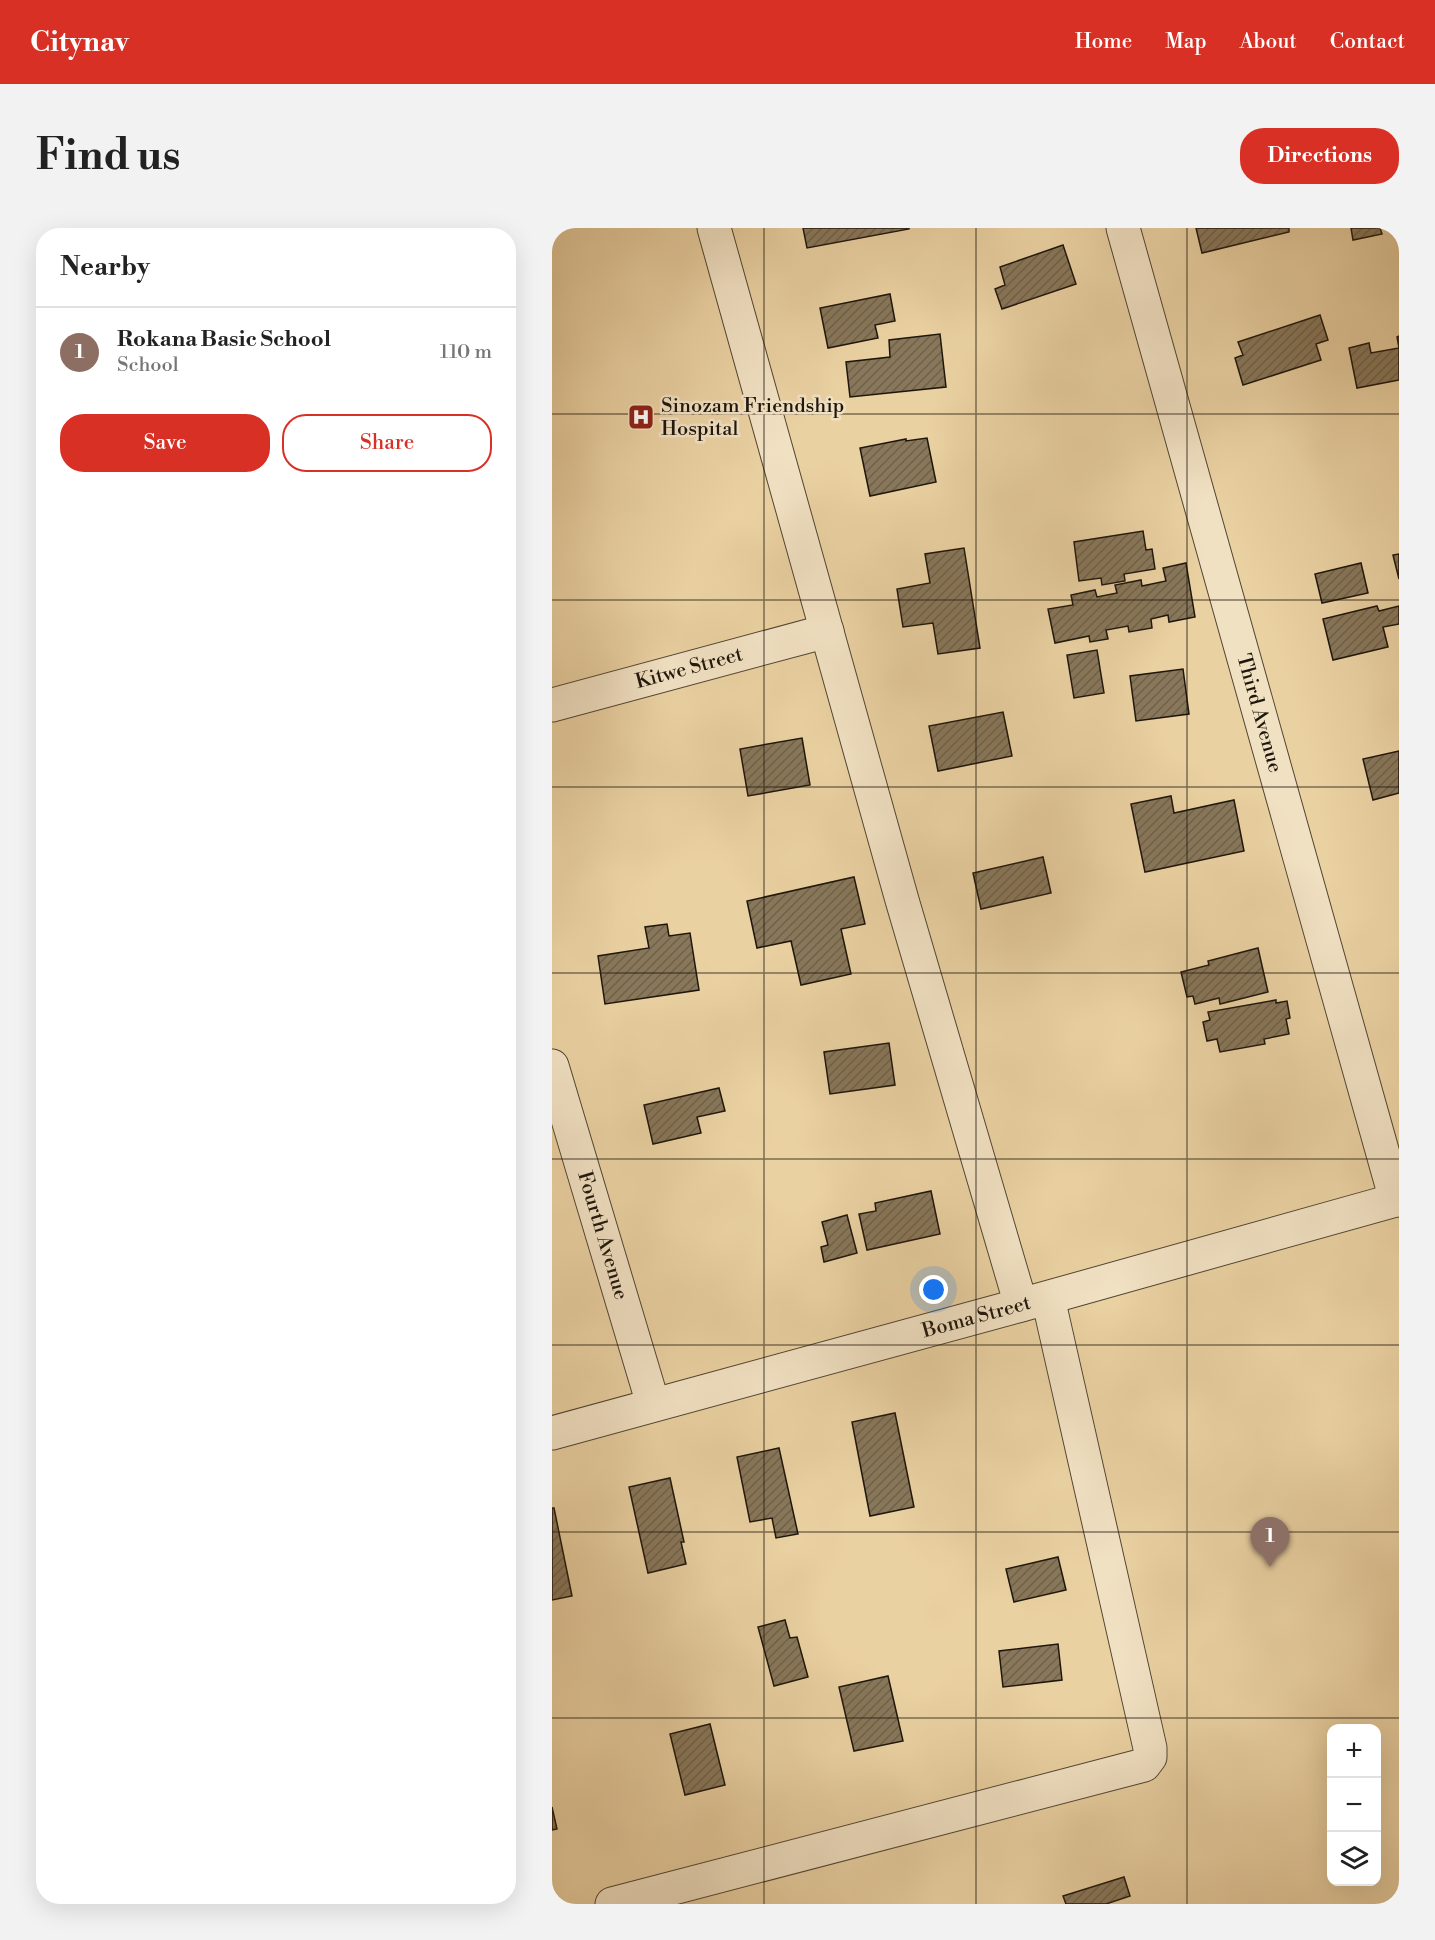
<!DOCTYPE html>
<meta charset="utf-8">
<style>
:root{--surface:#fff;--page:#f2f2f2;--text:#222;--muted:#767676;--line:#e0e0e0;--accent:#d93025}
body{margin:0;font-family:"Libre Bodoni",serif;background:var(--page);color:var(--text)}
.controls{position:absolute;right:18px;bottom:18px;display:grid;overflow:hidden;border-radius:12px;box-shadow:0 6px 24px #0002}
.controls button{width:54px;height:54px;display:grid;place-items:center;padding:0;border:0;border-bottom:2px solid var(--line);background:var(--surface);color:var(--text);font:30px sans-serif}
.you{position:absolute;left:382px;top:1062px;width:21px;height:21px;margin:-15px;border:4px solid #fff;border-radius:50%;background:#1a73e8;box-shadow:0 0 0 9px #1a73e833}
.badge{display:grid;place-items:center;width:39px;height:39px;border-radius:50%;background:var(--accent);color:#fff;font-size:20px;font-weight:700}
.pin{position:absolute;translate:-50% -50px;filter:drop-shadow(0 2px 3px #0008)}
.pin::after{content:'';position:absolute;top:32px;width:21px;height:18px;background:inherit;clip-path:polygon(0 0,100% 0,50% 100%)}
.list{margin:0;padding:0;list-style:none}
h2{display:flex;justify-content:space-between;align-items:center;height:78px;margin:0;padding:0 24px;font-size:26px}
h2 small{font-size:20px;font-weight:400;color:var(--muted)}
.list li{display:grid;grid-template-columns:39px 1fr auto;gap:18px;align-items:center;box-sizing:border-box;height:90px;padding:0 24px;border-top:2px solid var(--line)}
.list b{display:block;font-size:22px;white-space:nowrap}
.list p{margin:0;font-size:20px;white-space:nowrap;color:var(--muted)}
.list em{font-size:20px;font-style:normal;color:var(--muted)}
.actions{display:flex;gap:12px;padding:18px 24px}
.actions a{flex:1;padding:14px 0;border:2px solid var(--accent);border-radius:24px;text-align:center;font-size:21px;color:var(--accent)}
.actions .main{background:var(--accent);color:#fff}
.icon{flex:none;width:33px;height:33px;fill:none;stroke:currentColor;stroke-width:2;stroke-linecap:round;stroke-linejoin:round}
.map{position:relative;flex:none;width:847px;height:1676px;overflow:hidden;border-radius:24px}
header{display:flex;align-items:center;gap:36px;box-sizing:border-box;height:84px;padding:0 30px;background:var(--accent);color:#fff}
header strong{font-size:28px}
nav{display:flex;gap:33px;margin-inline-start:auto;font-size:21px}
.intro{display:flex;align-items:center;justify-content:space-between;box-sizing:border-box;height:144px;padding:0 36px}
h1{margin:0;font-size:42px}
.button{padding:15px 27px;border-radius:24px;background:var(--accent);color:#fff;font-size:21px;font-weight:700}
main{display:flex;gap:36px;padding:0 36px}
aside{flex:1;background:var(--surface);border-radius:24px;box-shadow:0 6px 24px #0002}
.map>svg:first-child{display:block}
.building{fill:url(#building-hatch);stroke:#1e160c;stroke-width:1.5}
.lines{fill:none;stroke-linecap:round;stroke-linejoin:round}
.minor-casing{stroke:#514532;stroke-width:35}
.minor{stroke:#f1e1c3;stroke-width:33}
.grid{fill:none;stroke:#1e160c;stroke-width:1.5;stroke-opacity:0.55}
.labels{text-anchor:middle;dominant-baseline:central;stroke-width:5;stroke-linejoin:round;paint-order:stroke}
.poi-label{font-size:20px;fill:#1e160c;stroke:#f1e1c3;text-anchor:start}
.street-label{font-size:20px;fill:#1e160c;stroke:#f1e1c3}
</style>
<header>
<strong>Citynav</strong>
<nav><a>Home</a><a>Map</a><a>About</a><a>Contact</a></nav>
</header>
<div class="intro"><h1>Find us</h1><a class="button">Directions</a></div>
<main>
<aside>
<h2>Nearby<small></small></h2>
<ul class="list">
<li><span class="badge" style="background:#8d6e63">1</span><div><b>Rokana Basic School</b><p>School</p></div><em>110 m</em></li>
</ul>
<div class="actions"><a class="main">Save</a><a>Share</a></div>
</aside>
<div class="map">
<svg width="847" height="1676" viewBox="0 0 847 1676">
<defs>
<pattern id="building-hatch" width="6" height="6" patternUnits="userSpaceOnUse" patternTransform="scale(1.5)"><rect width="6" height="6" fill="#88775a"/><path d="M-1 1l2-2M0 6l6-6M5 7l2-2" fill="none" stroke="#6f6149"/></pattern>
</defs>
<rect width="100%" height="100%" fill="#ead1a2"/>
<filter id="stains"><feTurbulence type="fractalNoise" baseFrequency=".00333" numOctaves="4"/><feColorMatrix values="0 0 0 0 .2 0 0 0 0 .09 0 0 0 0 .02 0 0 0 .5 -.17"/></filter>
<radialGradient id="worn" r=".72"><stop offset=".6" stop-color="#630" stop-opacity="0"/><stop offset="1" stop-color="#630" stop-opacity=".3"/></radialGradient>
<path class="building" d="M251 0H357V1L255 20Z
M644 0H737V4L650 25Z
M799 0H828L830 6 801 12Z
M511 17 524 56 450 81 443 61 453 57 448 39Z
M338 66 343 93 323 97 326 110 276 120 268 80Z
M768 87 776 112 764 116 769 132 691 157 683 130 691 127 686 114Z
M388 106 394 159 298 169 294 134 338 129 337 112Z
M847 108V152L805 160 797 120 817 115 819 125 847 120 845 109Z
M375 210 384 254 318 268 308 220 354 211V213Z
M591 303 594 322 600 321 603 341 572 346 573 353 550 357 549 350 527 353 522 314Z
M412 320 428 420 386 426 381 395 351 399 345 361 378 355 373 326Z
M847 326V351L841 327Z
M634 335 643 389 617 394 616 387 599 391 600 400 577 404 576 398 554 402 556 411 538 414 537 408 503 415 496 381 521 377 519 367 543 362 545 369 565 365 563 357 589 352 590 358 614 353 611 340Z
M809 335 816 365 770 375 763 346Z
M825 378 827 383 847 378V396L831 399 836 419 781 432 771 391Z
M545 422 552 465 522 470 515 427Z
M631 441 637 486 584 493 578 448Z
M451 484 460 528 386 543 377 498Z
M250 510 258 557 196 568 188 521Z
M847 523V565L821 572 811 531Z
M619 568 622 585 682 572 692 623 593 644 579 576Z
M491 629 499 665 429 681 421 645Z
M302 649 313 696 289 701 299 746 249 757 239 713 205 720 195 673Z
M115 696 117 708 138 705 147 762 53 776 46 728 97 720 93 699Z
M706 720 716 764 668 776 667 770 643 776 641 768 635 769 629 744 657 737 656 733Z
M724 772V775L735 773 738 790 734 791 737 806 712 811 713 816 668 824 665 811 655 813 651 794 658 792 656 784Z
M337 815 343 857 278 866 272 824Z
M167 860 173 883 145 889 149 905 101 916 92 877Z
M379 963 388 1006 315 1022 307 986 324 983 323 975Z
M295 987 305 1025 272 1034 269 1019 276 1017 270 994Z
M343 1185 362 1279 318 1288 300 1194Z
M227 1220 246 1306 224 1310 220 1290 198 1294 185 1229Z
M118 1250 132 1314H129L134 1336 96 1345 77 1259Z
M0 1280H2L20 1368 0 1372Z
M506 1329 514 1362 462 1374 454 1341Z
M233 1392 238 1410 245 1409 256 1449 222 1458 206 1399Z
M506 1416 510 1452 451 1459 447 1423Z
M336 1448 351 1513 302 1523 287 1459Z
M158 1496 173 1557 133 1567 118 1506Z
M0 1579 5 1601 0 1602Z
M572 1649 578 1668 554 1676H514L511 1668Z"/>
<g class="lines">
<defs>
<g id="minor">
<path d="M162 0 350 672 469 1077"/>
<path id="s1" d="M571 0 844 972"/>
<path id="s2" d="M0 477 275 403"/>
<path id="s3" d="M0 838 101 1176"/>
<path id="s4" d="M0 1205 469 1077 847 971"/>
<path d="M60 1676 592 1537 598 1529V1520L496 1070"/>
</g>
</defs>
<use href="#minor" class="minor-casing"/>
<use href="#minor" class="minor"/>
</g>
<path class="grid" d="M212 0V1676M424 0V1676M635 0V1676M0 186H847M0 372H847M0 559H847M0 745H847M0 931H847M0 1117H847M0 1304H847M0 1490H847"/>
<defs>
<symbol id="hospital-square" viewBox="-11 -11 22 22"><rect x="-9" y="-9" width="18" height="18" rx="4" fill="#8f2418" stroke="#f1e1c3"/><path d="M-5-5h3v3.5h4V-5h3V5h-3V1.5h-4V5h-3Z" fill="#fff"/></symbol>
</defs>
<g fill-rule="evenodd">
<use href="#hospital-square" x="74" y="174" width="30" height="30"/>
</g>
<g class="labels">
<g class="poi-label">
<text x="109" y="178">Sinozam Friendship<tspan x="109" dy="23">Hospital</tspan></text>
</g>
<g class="street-label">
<text stroke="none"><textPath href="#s2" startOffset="142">Kitwe Street</textPath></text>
<text stroke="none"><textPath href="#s1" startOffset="504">Third Avenue</textPath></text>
<text stroke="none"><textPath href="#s3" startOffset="177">Fourth Avenue</textPath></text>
<text stroke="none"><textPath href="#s4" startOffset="440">Boma Street</textPath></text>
</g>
</g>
<rect width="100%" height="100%" filter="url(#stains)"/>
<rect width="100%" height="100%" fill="url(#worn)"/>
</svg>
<div class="controls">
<button>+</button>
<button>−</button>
<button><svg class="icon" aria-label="layers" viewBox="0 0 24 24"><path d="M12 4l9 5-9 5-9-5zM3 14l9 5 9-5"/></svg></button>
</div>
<div class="you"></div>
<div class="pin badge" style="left:718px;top:1339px;background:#8d6e63">1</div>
</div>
</main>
